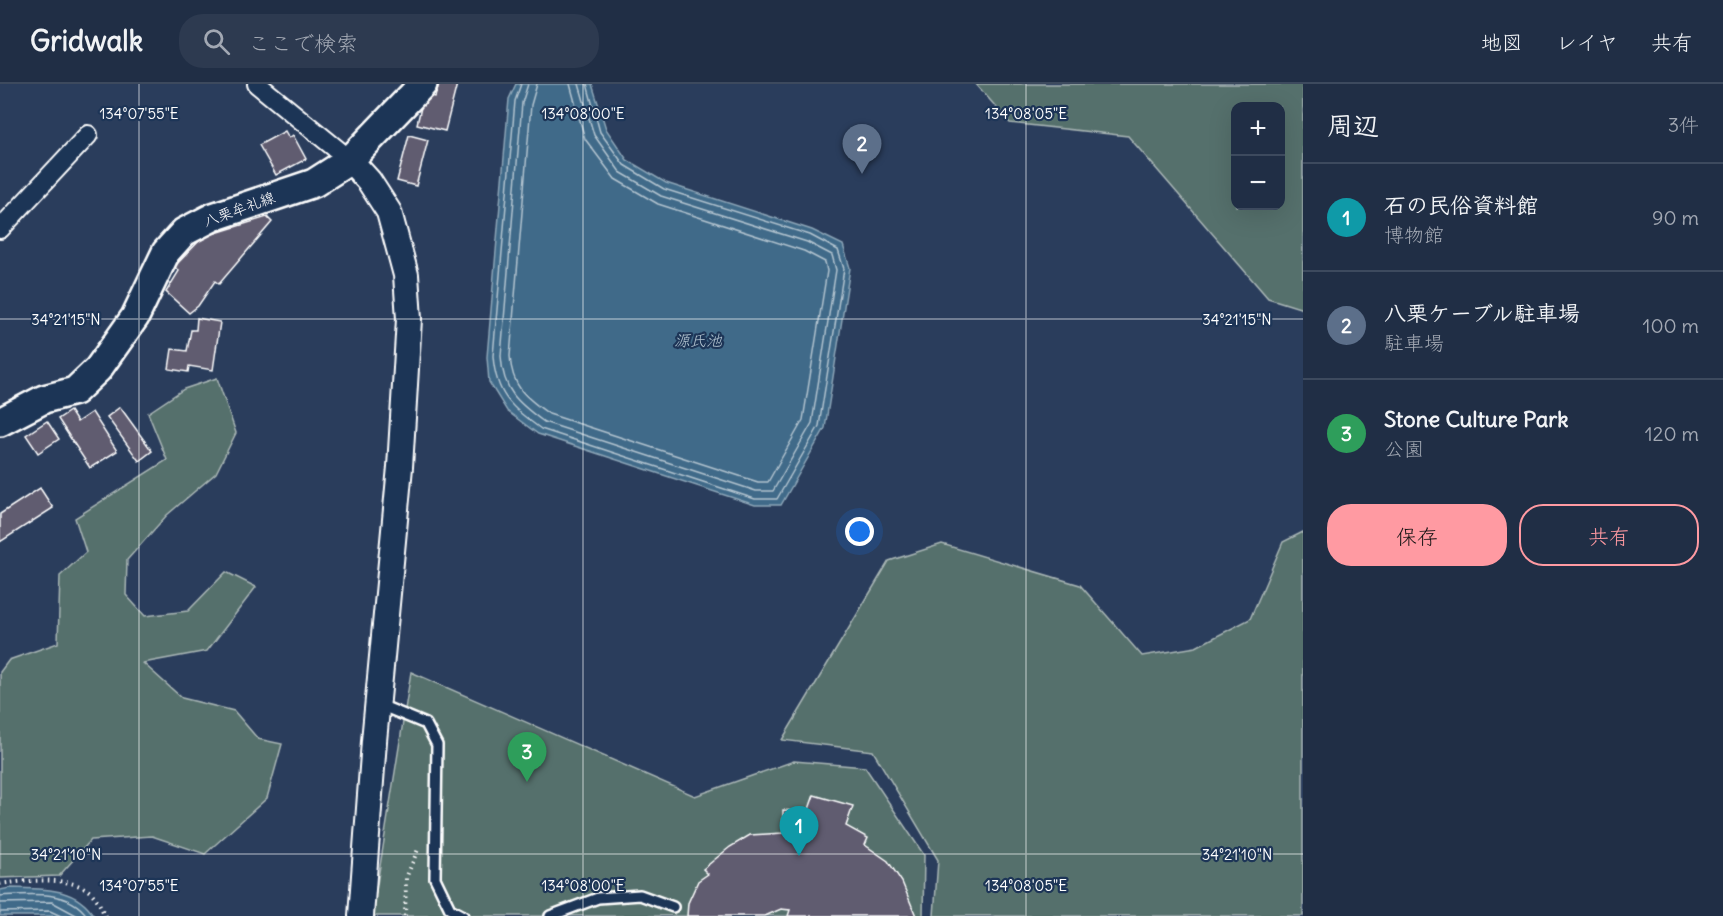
<!DOCTYPE html>
<html lang="ja">
<meta charset="utf-8">
<style>
:root{--surface:#202e45;--page:#2d3a50;--text:#f1f3f6;--muted:#a2a8b3;--line:#3d4a5e;--accent:#ff9aa2}
body{margin:0;font-family:Delius,"Klee One",sans-serif;background:var(--page);color:var(--text)}
.controls{position:absolute;right:18px;top:18px;display:grid;overflow:hidden;border-radius:12px;box-shadow:0 6px 24px #0002}
.controls button{width:54px;height:54px;display:grid;place-items:center;padding:0;border:0;border-bottom:2px solid var(--line);background:var(--surface);color:var(--text);font:30px sans-serif}
.you{position:absolute;left:860px;top:448px;width:21px;height:21px;margin:-15px;border:4px solid #fff;border-radius:50%;background:#1a73e8;box-shadow:0 0 0 9px #1a73e833}
.badge{display:grid;place-items:center;width:39px;height:39px;border-radius:50%;background:var(--accent);color:#fff;font-size:20px;font-weight:700}
.pin{position:absolute;translate:-50% -50px;filter:drop-shadow(0 2px 3px #0008)}
.pin::after{content:'';position:absolute;top:32px;width:21px;height:18px;background:inherit;clip-path:polygon(0 0,100% 0,50% 100%)}
.list{margin:0;padding:0;list-style:none}
h2{display:flex;justify-content:space-between;align-items:center;height:78px;margin:0;padding:0 24px;font-size:26px}
h2 small{font-size:20px;font-weight:400;color:var(--muted)}
.list li{display:grid;grid-template-columns:39px 1fr auto;gap:18px;align-items:center;box-sizing:border-box;height:108px;padding:0 24px;border-top:2px solid var(--line)}
.list b{display:block;font-size:22px;white-space:nowrap}
.list p{margin:0;font-size:20px;white-space:nowrap;color:var(--muted)}
.list em{font-size:20px;font-style:normal;color:var(--muted)}
.actions{display:flex;gap:12px;padding:18px 24px}
.actions a{flex:1;padding:14px 0;border:2px solid var(--accent);border-radius:24px;text-align:center;font-size:21px;color:var(--accent)}
.actions .main{background:var(--accent);color:#111}
.icon{flex:none;width:33px;height:33px;fill:none;stroke:currentColor;stroke-width:2;stroke-linecap:round;stroke-linejoin:round}
.map{position:relative;flex:none;width:1303px;height:832px;overflow:hidden}
header{display:flex;align-items:center;gap:36px;box-sizing:border-box;height:84px;padding:0 30px;background:var(--surface);border-bottom:2px solid var(--line)}
header strong{font-size:28px}
nav{display:flex;gap:33px;margin-inline-start:auto;font-size:21px}
.search{width:420px;height:54px;background:var(--page);display:flex;align-items:center;gap:15px;box-sizing:border-box;padding:0 21px;border-radius:24px;color:var(--muted);font-size:22px}
main{display:flex}
aside{flex:1;background:var(--surface)}
.map>svg:first-child{display:block}
.green{fill:#556f6c;stroke:#aab7b6;stroke-width:1.5;fill-rule:evenodd}
.water{fill:#416b89;stroke:#8da6b8;stroke-width:1.5}
.lines{fill:none;stroke-linecap:round;stroke-linejoin:round}
.shore{stroke:#b3c4d0;stroke-width:1.5}
.building{fill:#605b70;stroke:#fff;stroke-width:1.5}
.service-casing{stroke:#fff;stroke-width:14}
.minor-casing{stroke:#fff;stroke-width:22}
.tertiary-casing{stroke:#fff;stroke-width:28}
.secondary-casing{stroke:#fff;stroke-width:32}
.path{stroke:#fff;stroke-width:4;stroke-dasharray:1.5 4.5;stroke-linecap:butt}
.service{stroke:#1d3557;stroke-width:9}
.minor{stroke:#1d3557;stroke-width:18}
.tertiary{stroke:#1d3557;stroke-width:24}
.secondary{stroke:#1d3557;stroke-width:27}
.ticks{fill:none;stroke:#fff;stroke-width:1.5;stroke-opacity:0.45}
.labels{text-anchor:middle;dominant-baseline:central;stroke-width:4.5;stroke-linejoin:round;paint-order:stroke}
.street-label{font-size:15px;fill:#fff;stroke:#1d3557}
.water-label{font-size:16px;font-style:italic;fill:#b3c4d0;stroke:#1d3557}
.ticks-label{font-size:15px;text-anchor:middle;fill:#fff;stroke:#1d3557;stroke-width:4.5;stroke-linejoin:round;paint-order:stroke}
</style>
<header>
<strong>Gridwalk</strong>
<div class="search"><svg class="icon" aria-label="search" viewBox="0 0 24 24"><circle cx="10" cy="10" r="6"/><path d="M15 15l6 6"/></svg>ここで検索</div>
<nav><a>地図</a><a>レイヤ</a><a>共有</a></nav>
</header>
<main>
<div class="map">
<svg width="1303" height="832" viewBox="0 0 1303 832">
<rect width="100%" height="100%" fill="#2a3d5c"/>
<filter id="ink" filterUnits="userSpaceOnUse"><feTurbulence type="fractalNoise" baseFrequency=".0167" numOctaves="2"/><feDisplacementMap in="SourceGraphic" scale="12" xChannelSelector="R" yChannelSelector="G"/><feConvolveMatrix kernelMatrix="1 2 1 2 8 2 1 2 1" color-interpolation-filters="sRGB"/></filter>
<g filter="url(#ink)">
<path class="green" d="M976 0H1303V225L1268 214 1128 52 1010 39ZM1236 22H1280V122H1236Z
M217 294 236 349 216 389 167 431 127 476 126 511 145 532 188 527 226 488 256 503 207 567 143 579 182 614 234 627 258 655 282 660 267 714 205 770 152 752 91 756 59 792 0 794V588L9 576 58 559 60 492 86 468 75 434 167 376 148 329 184 305Z
M1303 448V832H934L938 776 873 667 782 656 889 477 942 460 1080 501 1142 572 1196 563 1250 535 1283 458Z
M411 588 695 712 794 677 865 683 924 771 923 832H372Z"/>
<path class="water" d="M516 0H592L606 45 627 76 666 99 812 146 843 161 850 184 825 344 781 421H755L538 350 507 327 489 298 487 273 509 15Z
M10 804C42 805 75 802 94 832H0V806Z"/>
<g class="lines">
<path class="shore" d="M521 0 515 17 493 272C496 311 511 323 541 345L755 415H777L819 342 844 185 838 166 810 151 664 105 624 81 600 48 587 0
M528 0 522 19 501 272C503 307 518 319 544 338L756 407H773L812 339 836 186 832 171 807 158 661 112 620 88 594 51 579 0
M537 0 531 21 510 272C512 303 525 313 549 330L758 398H768L803 336 827 187 825 178 804 167 658 120 615 95 585 55 570 0
M0 812C28 810 69 805 87 832
M0 819 52 818 78 832
M0 828 50 827 61 832"/>
</g>
<path class="building" d="M439 0H457L445 47 417 40 424 11 435 13Z
M285 47 289 54 293 51 306 75 276 91 259 61Z
M409 51 428 56 416 102 397 97Z
M267 133 272 138 219 200 215 197 198 222 189 229 166 208 179 187 174 183 203 153Z
M197 234 220 238 213 286 189 282 188 288 169 285 172 265 187 267 191 246H196Z
M120 323 152 367 139 377 107 333Z
M70 327 77 338 92 328 117 367 90 384 58 335Z
M47 337 59 355 38 369 26 351Z
M40 404 53 424 0 458V430Z
M814 711 853 722 846 742 868 754 865 761 888 777 902 798 916 832H788L790 826 781 825 765 832H687L688 819 698 797 708 790 703 785 730 763 750 751 783 749V726L808 728Z"/>
<g class="lines">
<defs>
<path id="service" d="M380 621 426 640 437 661 435 794 450 825 463 832
M550 832 598 814 640 811 673 823"/>
<path id="minor" d="M257 0 350 76
M0 145 88 51"/>
<path id="tertiary" d="M350 76 369 97 389 128 406 191 409 235 400 383 374 657 361 832"/>
<path id="secondary" d="M0 338 44 315 75 307 98 285 135 233 166 168 184 148 213 133 314 99 350 76 423 0"/>
</defs>
<use href="#service" class="service-casing"/>
<use href="#minor" class="minor-casing"/>
<use href="#tertiary" class="tertiary-casing"/>
<use href="#secondary" class="secondary-casing"/>
<path class="path" d="M0 800C24 797 77 790 94 812 99 817 102 826 105 832
M405 832 406 794 419 763"/>
<use href="#service" class="service"/>
<use href="#minor" class="minor"/>
<use href="#tertiary" class="tertiary"/>
<use href="#secondary" class="secondary"/>
</g>
</g>
<path class="ticks" d="M139 0V832M583 0V832M1026 0V832M0 235H1303M0 770H1303"/>
<g class="labels">
<g class="street-label">
<text transform="translate(239 125) rotate(-20)">八栗牟礼線</text>
</g>
<g class="water-label">
<text x="698" y="256">源氏池</text>
</g>
</g>
<g class="ticks-label">
<text x="139" y="35">134°07'55"E</text>
<text x="583" y="35">134°08'00"E</text>
<text x="1026" y="35">134°08'05"E</text>
<text x="66" y="241">34°21'15"N</text>
<text x="1237" y="241">34°21'15"N</text>
<text x="66" y="776">34°21'10"N</text>
<text x="1237" y="776">34°21'10"N</text>
<text x="139" y="807">134°07'55"E</text>
<text x="583" y="807">134°08'00"E</text>
<text x="1026" y="807">134°08'05"E</text>
</g>
</svg>
<div class="controls">
<button>+</button>
<button>−</button>
</div>
<div class="you"></div>
<div class="pin badge" style="left:799px;top:772px;background:#0f9aa8">1</div>
<div class="pin badge" style="left:862px;top:90px;background:#5c6f8a">2</div>
<div class="pin badge" style="left:527px;top:698px;background:#2e9e5b">3</div>
</div>
<aside>
<h2>周辺<small>3件</small></h2>
<ul class="list">
<li><span class="badge" style="background:#0f9aa8">1</span><div><b>石の民俗資料館</b><p>博物館</p></div><em>90 m</em></li>
<li><span class="badge" style="background:#5c6f8a">2</span><div><b>八栗ケーブル駐車場</b><p>駐車場</p></div><em>100 m</em></li>
<li><span class="badge" style="background:#2e9e5b">3</span><div><b>Stone Culture Park</b><p>公園</p></div><em>120 m</em></li>
</ul>
<div class="actions"><a class="main">保存</a><a>共有</a></div>
</aside>
</main>
